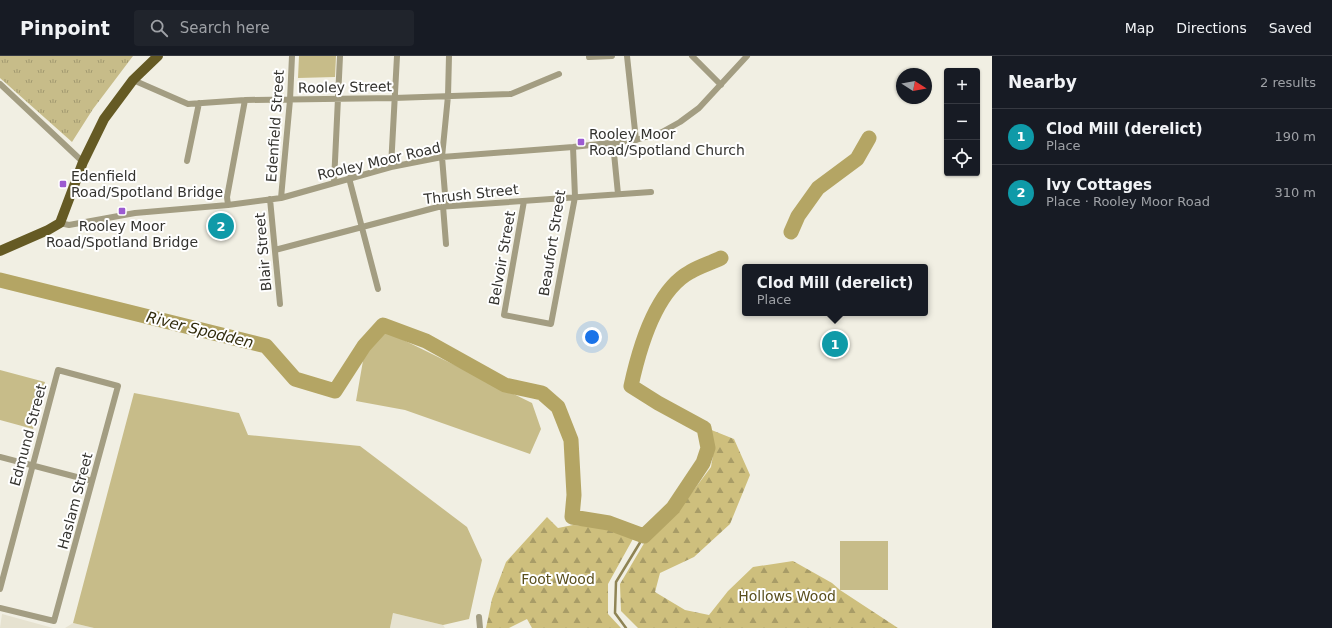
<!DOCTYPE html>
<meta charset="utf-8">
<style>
:root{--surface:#171b24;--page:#20242c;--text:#f1f3f6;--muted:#9ea1a6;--line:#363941;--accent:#ea580c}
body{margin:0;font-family:"DejaVu Sans",sans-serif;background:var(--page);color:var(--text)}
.controls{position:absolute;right:12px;top:12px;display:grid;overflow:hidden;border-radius:4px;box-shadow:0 1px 3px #0004}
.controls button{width:36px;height:36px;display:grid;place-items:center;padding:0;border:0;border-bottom:1px solid var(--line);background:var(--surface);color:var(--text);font:20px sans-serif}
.compass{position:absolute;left:896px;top:12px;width:36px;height:36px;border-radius:50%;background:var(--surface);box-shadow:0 1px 3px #0004;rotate:101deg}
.you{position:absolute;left:592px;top:281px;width:14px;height:14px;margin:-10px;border:3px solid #fff;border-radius:50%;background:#1a73e8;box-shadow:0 0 0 6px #1a73e833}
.badge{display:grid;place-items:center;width:26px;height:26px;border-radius:50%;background:var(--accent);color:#fff;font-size:13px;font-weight:700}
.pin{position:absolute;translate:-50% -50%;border:2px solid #fff;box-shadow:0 1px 4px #0006}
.popup{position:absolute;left:742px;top:208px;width:186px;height:52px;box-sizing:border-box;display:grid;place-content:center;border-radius:4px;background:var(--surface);filter:drop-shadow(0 1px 3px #0005);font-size:13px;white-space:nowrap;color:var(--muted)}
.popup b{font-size:15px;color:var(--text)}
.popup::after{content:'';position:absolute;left:50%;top:100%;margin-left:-8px;border:8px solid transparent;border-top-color:var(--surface)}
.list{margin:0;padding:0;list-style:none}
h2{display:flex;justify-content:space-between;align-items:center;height:52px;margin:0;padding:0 16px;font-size:17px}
h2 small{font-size:13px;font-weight:400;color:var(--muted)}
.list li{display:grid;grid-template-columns:26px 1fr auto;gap:12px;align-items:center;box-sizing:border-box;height:56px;padding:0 16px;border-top:1px solid var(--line)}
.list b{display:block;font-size:15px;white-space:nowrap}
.list p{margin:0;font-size:13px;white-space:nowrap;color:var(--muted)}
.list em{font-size:13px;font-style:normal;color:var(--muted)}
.icon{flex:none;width:22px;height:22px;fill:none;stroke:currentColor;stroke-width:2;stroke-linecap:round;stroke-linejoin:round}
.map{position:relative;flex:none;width:992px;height:572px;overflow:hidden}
header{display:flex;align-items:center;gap:24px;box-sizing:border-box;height:56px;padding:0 20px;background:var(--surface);border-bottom:1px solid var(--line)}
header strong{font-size:19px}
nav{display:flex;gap:22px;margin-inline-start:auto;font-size:14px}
.search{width:280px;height:36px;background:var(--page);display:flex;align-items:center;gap:10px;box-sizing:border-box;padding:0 14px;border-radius:4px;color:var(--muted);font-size:15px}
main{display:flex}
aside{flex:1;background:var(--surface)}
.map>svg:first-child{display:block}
.built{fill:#e6e2d0}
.grass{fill:url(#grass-tufts)}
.forest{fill:url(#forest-firs)}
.green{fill:#c7bc89}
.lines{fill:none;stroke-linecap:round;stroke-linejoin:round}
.stream{stroke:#8e8354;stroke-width:2.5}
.river{stroke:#b4a564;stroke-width:15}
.street{stroke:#a39d82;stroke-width:6}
.primary{stroke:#655a24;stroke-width:10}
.poi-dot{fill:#9c5bd1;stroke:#fff;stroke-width:1.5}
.labels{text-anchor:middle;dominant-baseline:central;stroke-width:4;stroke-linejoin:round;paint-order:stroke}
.street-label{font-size:14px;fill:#34332f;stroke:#fff}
.poi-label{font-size:14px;fill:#34332f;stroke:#fff;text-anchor:start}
.park-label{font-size:14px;fill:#5a4f1d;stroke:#fff}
.water-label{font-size:15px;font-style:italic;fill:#322c0d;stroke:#fff}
</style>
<header>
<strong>Pinpoint</strong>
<div class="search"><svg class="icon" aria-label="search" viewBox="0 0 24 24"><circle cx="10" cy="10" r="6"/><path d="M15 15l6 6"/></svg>Search here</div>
<nav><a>Map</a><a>Directions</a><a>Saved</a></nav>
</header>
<main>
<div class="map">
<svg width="992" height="572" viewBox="0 0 992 572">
<defs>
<pattern id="grass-tufts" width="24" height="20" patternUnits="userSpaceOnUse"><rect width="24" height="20" fill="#c7bc89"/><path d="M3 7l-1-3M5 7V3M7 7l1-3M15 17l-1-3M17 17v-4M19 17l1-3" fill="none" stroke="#a29970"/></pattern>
<pattern id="forest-firs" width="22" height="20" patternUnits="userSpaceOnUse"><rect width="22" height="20" fill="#cebf7d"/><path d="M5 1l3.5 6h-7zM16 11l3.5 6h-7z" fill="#a89c67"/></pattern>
</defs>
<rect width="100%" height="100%" fill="#f1efe3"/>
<path class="built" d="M393 557 443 569 445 572H390Z
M2 558 53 572H0Z
M73 567 94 572H65Z"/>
<path class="grass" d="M0 0H133L93 53 72 86 0 22Z"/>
<path class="forest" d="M709 373 734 383 750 419 730 468 694 501 660 517 655 536 685 554 709 559 728 535 753 511 793 505 832 527 840 534 898 572H638L621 555 620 528 646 484 675 459 711 411 714 393Z
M547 461 558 472 573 469 599 471 634 481 608 528V558L621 572H532L527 563 509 572H486L492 543 506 506Z"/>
<path class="green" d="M299 0H336L335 21 298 22Z
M381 273 532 347 541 373 530 398 405 354 356 345 364 299Z
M0 314 45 326 33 373 0 364Z
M134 337 239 357 248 379 360 390 467 471 482 504 469 563 443 569 393 557 390 572H94L73 567Z
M840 485H888V534H840Z"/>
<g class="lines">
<path class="stream" d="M626 572 615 557 616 526 644 480"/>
<path class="river" d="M791 176 798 160 818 132 857 103 869 82
M0 224 266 290 295 323 335 335 364 290 383 269 426 285 505 329 542 337 558 351 571 384 574 439 572 461 609 467 644 480 673 452 703 407 708 392 704 372 658 347 631 330C639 293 655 235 690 216 700 210 711 207 721 202"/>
<path class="street" d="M627 0 636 84
M692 0 721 29
M589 1 612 0
M133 24 188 48 245 44 394 42 511 38 559 18
M0 28 83 106
M613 87 618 138
M187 105 199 47
M391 111 397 0
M349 122 378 233
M334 126 340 0
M281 142 290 44 292 0
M270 143 280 248
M524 145 504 259 551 268 575 141 573 91
M228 149 227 141 245 44
M443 150 446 188
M446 150 442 101 448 40 449 0
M60 167 69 169 135 157 228 149 281 142 391 111 442 101 573 91 636 84 662 76 680 66 699 52 747 0
M275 194 438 151 651 136
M0 401 92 425
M0 533 58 314 118 330 54 565 0 552
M479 561 480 572"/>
<path class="primary" d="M0 195 48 174 60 167 83 106 104 63 133 24 158 0"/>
</g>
<g class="poi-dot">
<rect x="577" y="82" width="8" height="8" rx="2"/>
<rect x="59" y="124" width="8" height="8" rx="2"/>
<rect x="118" y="151" width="8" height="8" rx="2"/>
</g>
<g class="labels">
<g class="street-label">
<text transform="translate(345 31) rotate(-1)">Rooley Street</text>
<text transform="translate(275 70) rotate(-86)">Edenfield Street</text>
<text transform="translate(379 105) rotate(-13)">Rooley Moor Road</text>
<text transform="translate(471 138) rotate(-6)">Thrush Street</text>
<text transform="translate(552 187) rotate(-81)">Beaufort Street</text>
<text transform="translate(263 196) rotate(-95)">Blair Street</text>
<text transform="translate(502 202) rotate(-80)">Belvoir Street</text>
<text transform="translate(28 379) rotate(-75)">Edmund Street</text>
<text transform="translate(75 445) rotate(-75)">Haslam Street</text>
</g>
<g class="poi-label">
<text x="589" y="78">Rooley Moor<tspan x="589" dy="16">Road/Spotland Church</tspan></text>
<text x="71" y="120">Edenfield<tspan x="71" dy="16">Road/Spotland Bridge</tspan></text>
<text x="122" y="170" text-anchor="middle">Rooley Moor<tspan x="122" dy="16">Road/Spotland Bridge</tspan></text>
</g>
<g class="park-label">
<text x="558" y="523">Foot Wood</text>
<text x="787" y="540">Hollows Wood</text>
</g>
<g class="water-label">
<text transform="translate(200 274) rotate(14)">River Spodden</text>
</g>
</g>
</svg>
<div class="controls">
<button>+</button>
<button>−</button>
<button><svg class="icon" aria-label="locate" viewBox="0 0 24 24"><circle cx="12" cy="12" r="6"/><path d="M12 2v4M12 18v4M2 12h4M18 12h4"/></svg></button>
</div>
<svg class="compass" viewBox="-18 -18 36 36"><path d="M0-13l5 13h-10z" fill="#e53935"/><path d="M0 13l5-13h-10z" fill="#9ea1a6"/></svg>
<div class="you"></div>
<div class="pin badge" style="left:835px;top:288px;background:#0f9aa8">1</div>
<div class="popup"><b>Clod Mill (derelict)</b>Place</div>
<div class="pin badge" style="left:221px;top:170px;background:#0f9aa8">2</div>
</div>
<aside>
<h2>Nearby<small>2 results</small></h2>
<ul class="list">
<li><span class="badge" style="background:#0f9aa8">1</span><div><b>Clod Mill (derelict)</b><p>Place</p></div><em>190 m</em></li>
<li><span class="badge" style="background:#0f9aa8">2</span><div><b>Ivy Cottages</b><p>Place · Rooley Moor Road</p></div><em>310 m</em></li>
</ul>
</aside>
</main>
